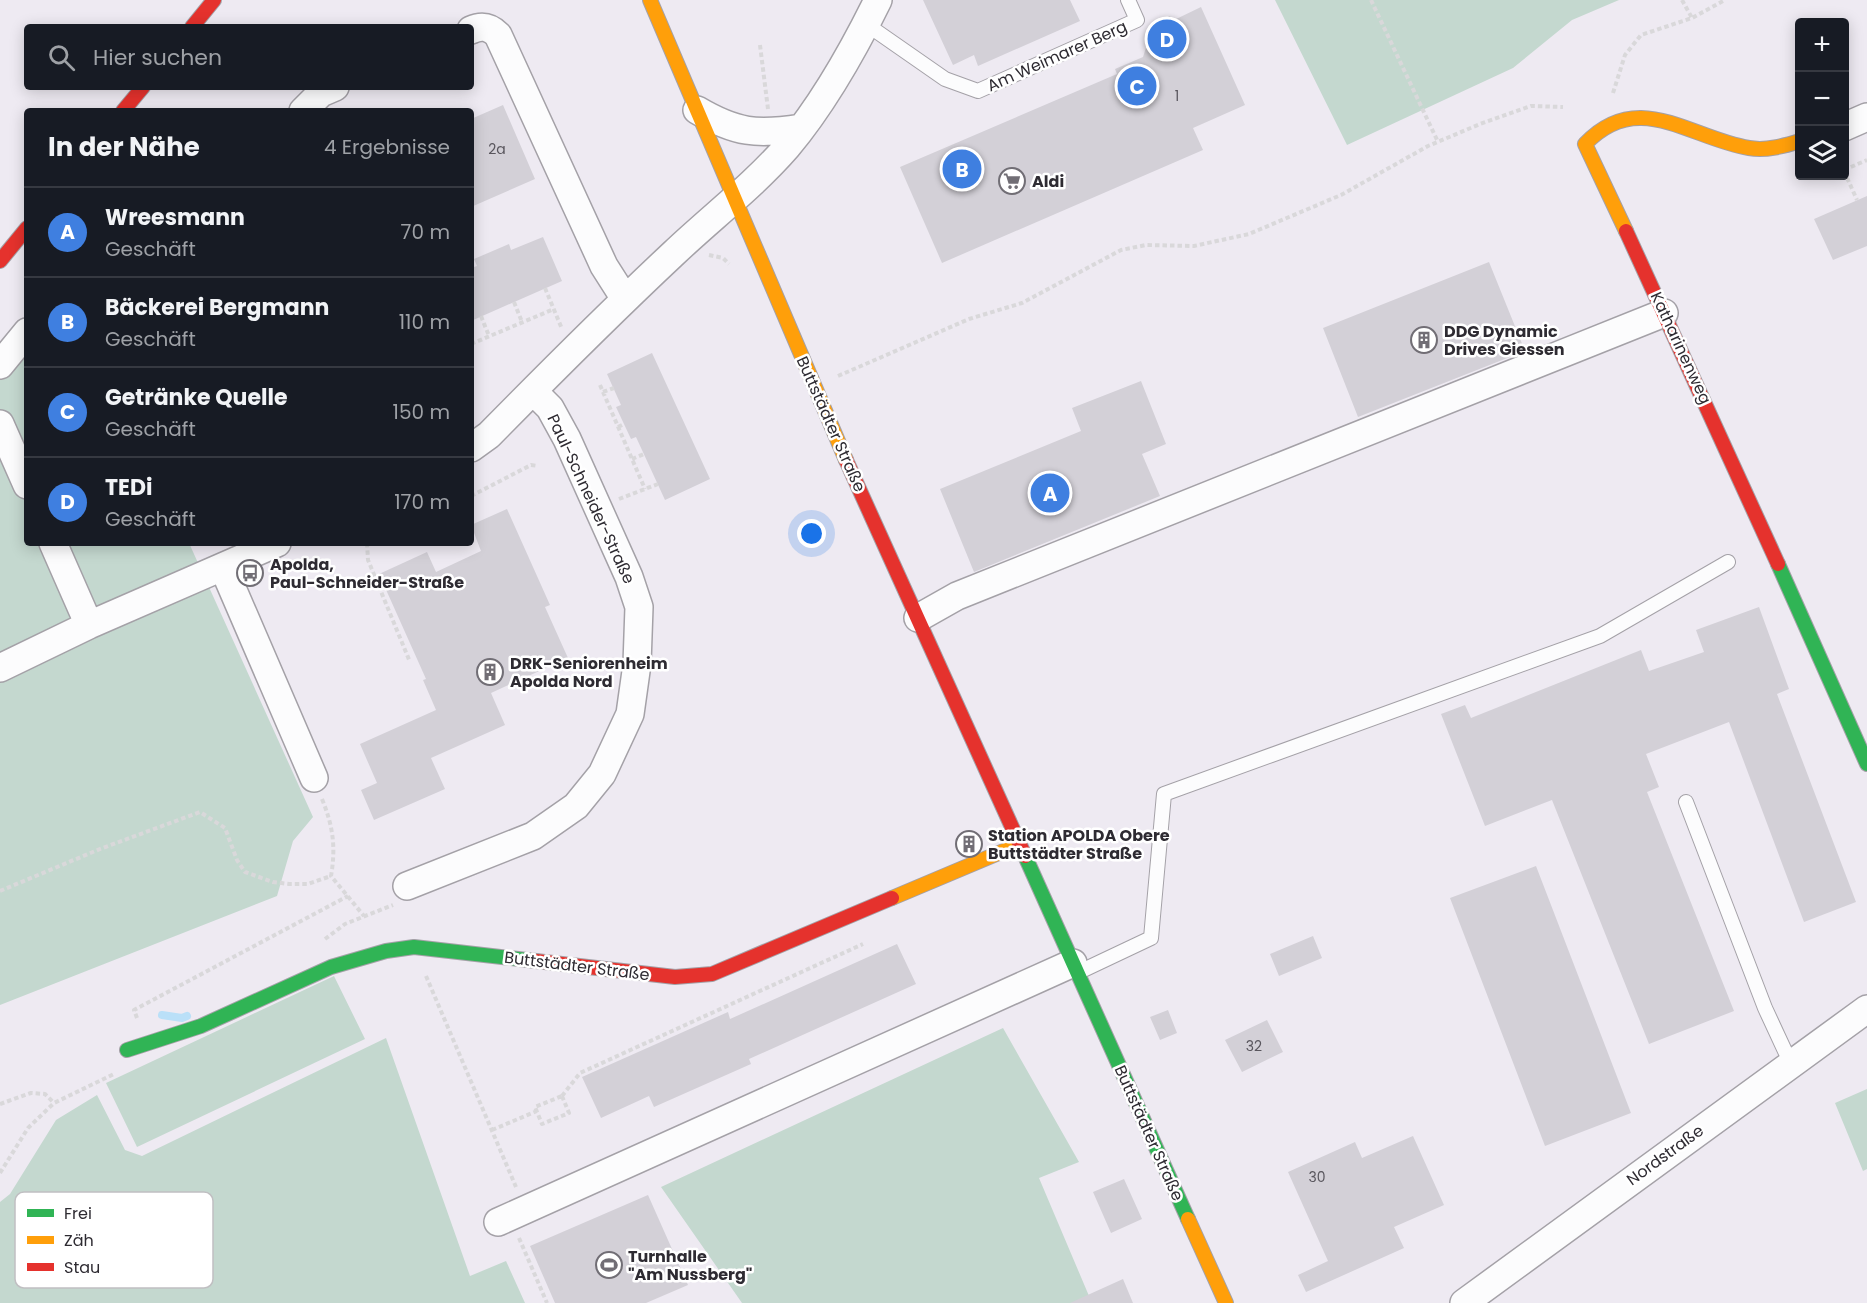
<!DOCTYPE html>
<html lang="de">
<meta charset="utf-8">
<style>
:root{--surface:#171b24;--page:#20242c;--text:#f1f3f6;--muted:#9ea1a6;--line:#363941;--accent:#0f766e}
body{margin:0;font-family:Poppins,sans-serif;background:var(--page);color:var(--text)}
.controls{position:absolute;right:18px;top:18px;display:grid;overflow:hidden;border-radius:6px;box-shadow:0 3px 15px #0003}
.controls button{width:54px;height:54px;display:grid;place-items:center;padding:0;border:0;border-bottom:2px solid var(--line);background:var(--surface);color:var(--text);font:30px sans-serif}
.you{position:absolute;left:812px;top:534px;width:21px;height:21px;margin:-15px;border:4px solid #fff;border-radius:50%;background:#1a73e8;box-shadow:0 0 0 9px #1a73e833}
.badge{display:grid;place-items:center;width:39px;height:39px;border-radius:50%;background:var(--accent);color:#fff;font-size:20px;font-weight:700}
.pin{position:absolute;translate:-50% -50%;border:3px solid #fff;box-shadow:0 2px 6px #0006}
.list{margin:0;padding:0;list-style:none}
h2{display:flex;justify-content:space-between;align-items:center;height:78px;margin:0;padding:0 24px;font-size:26px}
h2 small{font-size:20px;font-weight:400;color:var(--muted)}
.list li{display:grid;grid-template-columns:39px 1fr auto;gap:18px;align-items:center;box-sizing:border-box;height:90px;padding:0 24px;border-top:2px solid var(--line)}
.list b{display:block;font-size:22px;white-space:nowrap}
.list p{margin:0;font-size:20px;white-space:nowrap;color:var(--muted)}
.list em{font-size:20px;font-style:normal;color:var(--muted)}
.icon{flex:none;width:33px;height:33px;fill:none;stroke:currentColor;stroke-width:2;stroke-linecap:round;stroke-linejoin:round}
.map{position:relative;flex:none;width:1867px;height:1303px;overflow:hidden}
.search{position:absolute;background:var(--surface);box-shadow:0 3px 15px #0003;left:24px;top:24px;width:450px;height:66px;display:flex;align-items:center;gap:15px;box-sizing:border-box;padding:0 21px;border-radius:6px;color:var(--muted);font-size:22px}
.panel{position:absolute;background:var(--surface);box-shadow:0 3px 15px #0003;left:24px;top:108px;width:450px;height:438px;border-radius:6px}
.map>svg:first-child{display:block}
.green{fill:#c4d8cf}
.lines{fill:none;stroke-linecap:round;stroke-linejoin:round}
.stream{stroke:#bae0f8;stroke-width:8}
.building{fill:#d3d0d7}
.lane-casing{stroke:#a4a1a7;stroke-width:16}
.street-casing{stroke:#a4a1a7;stroke-width:30}
.fast-casing{stroke:#a4a1a7;stroke-width:16}
.slow-casing{stroke:#a4a1a7;stroke-width:16}
.jam-casing{stroke:#a4a1a7;stroke-width:16}
.path{stroke:#d9d8da;stroke-width:4;stroke-dasharray:4.5 3;stroke-linecap:butt}
.lane{stroke:#fcfcfd;stroke-width:14}
.street{stroke:#fcfcfd;stroke-width:27}
.fast{stroke:#30b455;stroke-width:14}
.slow{stroke:#ff9f0a;stroke-width:14}
.jam{stroke:#e5322d;stroke-width:14}
.labels{text-anchor:middle;dominant-baseline:central;stroke-width:5;stroke-linejoin:round;paint-order:stroke}
.number-label{font-size:14px;fill:#59565d}
.street-label{font-size:16px;fill:#2e2b32;stroke:#fff}
.poi-label{font-size:16px;font-weight:bold;fill:#2e2b32;stroke:#fff;text-anchor:start}
.key{fill:#fff;stroke:#c0bfc2;stroke-width:1.5}
.key-label{font-size:16px;fill:#2e2b32}
</style>
<div class="map">
<svg width="1867" height="1303" viewBox="0 0 1867 1303">
<rect width="100%" height="100%" fill="#eeeaf2"/>
<path class="green" d="M1275 0H1619L1572 20 1513 68 1347 145Z
M27 343V543H189L313 817 293 841 277 896 0 1005V376Z
M334 976 365 1039 137 1147 106 1083Z
M1003 1028 1079 1162 1039 1178 1092 1303H742L661 1187Z
M386 1038 470 1276 506 1261 525 1303H0V1202L10 1194 56 1120 97 1095 125 1150 142 1156Z
M1867 1089V1169L1863 1171 1835 1103Z"/>
<g class="lines">
<path class="stream" d="M162 1015 182 1018 187 1016"/>
</g>
<path class="building" d="M923 0H1070L1080 21 978 66 974 55 953 65Z
M1201 7 1245 105 1193 128 1203 150 942 263 900 167 1117 74 1115 69 1143 57 1154 23 1170 16 1172 21Z
M503 105 535 179 471 207V119Z
M1867 196V246L1833 260 1814 219Z
M543 237 562 281 471 321V268L477 266 474 259 509 244 511 250Z
M1489 262 1525 351 1358 417 1323 328Z
M652 353 710 479 665 500 636 437 631 439 616 407 621 405 607 374Z
M1141 381 1166 444 1142 454 1160 496 974 572 940 489 1081 431 1072 408Z
M507 509 550 605 545 607 568 658 491 693 505 725 431 758 445 789 374 820 361 790 377 783 360 744 436 710 423 680 426 679 379 574 427 552 436 572 481 551 471 525Z
M1759 607 1789 689 1777 694 1856 902 1804 922 1729 722 1646 754 1659 787 1647 792 1734 1011 1649 1044 1552 800 1485 826 1441 714 1465 705 1471 718 1641 650 1649 671 1704 652 1696 630Z
M1536 866 1631 1113 1545 1146 1450 898Z
M1313 936 1322 958 1279 976 1270 954Z
M897 944 916 984 749 1059 751 1064 654 1107 649 1096 601 1118 582 1077 728 1012 730 1019Z
M1168 1010 1177 1033 1160 1040 1150 1017Z
M1267 1020 1283 1052 1242 1072 1225 1040Z
M1413 1136 1444 1205 1394 1227 1404 1248 1306 1292 1298 1275 1328 1261 1288 1172 1355 1142 1362 1158Z
M1124 1179 1142 1219 1111 1233 1093 1192Z
M648 1195 688 1285 646 1303H555L530 1246Z
M1123 1279 1133 1303H1070Z"/>
<g class="lines">
<defs>
<path id="lane" d="M866 24 945 79 978 91 1137 20 1128 0
M1686 802 1765 1008 1791 1064
M1077 973 1151 938 1164 794 1600 636 1728 562"/>
<path id="street" d="M471 30C482 25 490 27 498 35L604 266 625 299
M697 110C736 133 757 135 801 128
M303 111 321 93 335 87
M1844 127 1867 117
M0 365 27 332
M0 424 27 485
M471 448 489 435C550 373 611 312 674 253 712 217 753 186 787 147 823 104 853 51 878 0
M53 543 89 625
M223 567 314 778
M918 618 957 596 1664 313
M0 668 89 625 277 543
M407 886 533 836 576 806 602 774 630 714 637 664 639 607 629 577 567 439 550 408 533 391
M498 1222 1073 963
M1464 1303 1867 1009"/>
<path id="fast" d="M1778 564 1867 764
M1025 856 1188 1219
M127 1050 201 1026 331 967 386 951 414 947 536 961"/>
<path id="slow" d="M650 0 846 460
M1626 231 1585 144C1638 88 1689 138 1749 148 1766 151 1784 146 1800 141
M892 898 1020 844
M1188 1219 1226 1303"/>
<path id="jam" d="M192 27 214 0
M123 111 143 87
M1626 231 1778 564
M0 261 27 228
M846 460 1025 856
M536 961 675 977 712 974 892 898"/>
</defs>
<use href="#lane" class="lane-casing"/>
<use href="#street" class="street-casing"/>
<use href="#fast" class="fast-casing"/>
<use href="#slow" class="slow-casing"/>
<use href="#jam" class="jam-casing"/>
<path class="path" d="M1371 0 1438 142
M1682 0 1692 18
M760 45 768 109
M1613 93 1625 55 1641 35 1692 18 1725 0
M1844 170 1867 160
M1844 171 1857 200
M709 255 723 258 729 264
M545 288 562 329
M514 302 522 322
M481 316 489 336
M471 344 554 309
M838 376 969 319 1022 303 1121 250 1146 245 1194 246 1249 234 1341 195 1428 146 1480 124 1531 106 1563 107
M600 385 645 489
M603 392 614 388
M618 427 624 424
M632 459 644 454
M471 496 531 465 538 466
M619 499 658 484
M367 543 368 560 410 662
M322 799C333 826 336 847 331 876L364 916
M0 891 100 849 200 812 225 828 237 860 245 872 273 882 289 884H308L331 876
M325 939 345 924 393 905
M426 976 516 1187
M137 1018 134 1010 348 896
M562 1096 580 1073 863 944
M562 1096 569 1113 542 1124 535 1107Z
M0 1104 31 1093 45 1094 54 1103
M492 1130 537 1111
M0 1173 28 1128 54 1103 114 1074
M519 1238 547 1303"/>
<use href="#lane" class="lane"/>
<use href="#street" class="street"/>
<use href="#fast" class="fast"/>
<use href="#slow" class="slow"/>
<use href="#jam" class="jam"/>
</g>
<defs>
<symbol id="supermarket-ring" viewBox="-11 -11 22 22"><circle r="9.5" fill="#fff" stroke="#716e75" stroke-width="1.5"/><path d="M-6-5.5h2.5l.6 2H6L4.5 2H-2.5L-4.4-4H-6ZM-1.5 3.2a1.3 1.3 0 1 0 .1 0ZM3 3.2a1.3 1.3 0 1 0 .1 0Z" fill="#716e75"/></symbol>
<symbol id="building-ring" viewBox="-11 -11 22 22"><circle r="9.5" fill="#fff" stroke="#716e75" stroke-width="1.5"/><path d="M-4-6H4V6H1V3H-1V6H-4ZM-2.5-4.3h1.7v1.8h-1.7ZM.8-4.3h1.7v1.8H.8ZM-2.5-1h1.7V.8h-1.7ZM.8-1h1.7V.8H.8Z" fill="#716e75"/></symbol>
<symbol id="bus-ring" viewBox="-11 -11 22 22"><circle r="9.5" fill="#fff" stroke="#716e75" stroke-width="1.5"/><path d="M-5-6H5V4H4V6H2V4H-2V6H-4V4H-5ZM-3.5-4V0h7V-4ZM-3.5 1.2v1.5H-2V1.2ZM2 1.2v1.5H3.5V1.2Z" fill="#716e75"/></symbol>
<symbol id="stadium-ring" viewBox="-11 -11 22 22"><circle r="9.5" fill="#fff" stroke="#716e75" stroke-width="1.5"/><path d="M0-5a6.5 5 0 1 0 0 10a6.5 5 0 1 0 0-10ZM-3.5-1.8h7v3.6h-7Z" fill="#716e75"/></symbol>
</defs>
<g fill-rule="evenodd">
<use href="#supermarket-ring" x="997" y="166" width="30" height="30"/>
<use href="#building-ring" x="1409" y="325" width="30" height="30"/>
<use href="#bus-ring" x="235" y="558" width="30" height="30"/>
<use href="#building-ring" x="475" y="657" width="30" height="30"/>
<use href="#building-ring" x="954" y="829" width="30" height="30"/>
<use href="#stadium-ring" x="594" y="1250" width="30" height="30"/>
</g>
<g class="labels">
<g class="number-label">
<text x="1177" y="96">1</text>
<text x="497" y="149">2a</text>
<text x="1254" y="1046">32</text>
<text x="1317" y="1177">30</text>
</g>
<g class="street-label">
<text transform="translate(1057 56) rotate(-24)">Am Weimarer Berg</text>
<text transform="translate(1681 348) rotate(65)">Katharinenweg</text>
<text transform="translate(831 424) rotate(66)">Buttstädter Straße</text>
<text transform="translate(591 499) rotate(65)">Paul-Schneider-Straße</text>
<text transform="translate(577 966) rotate(7)">Buttstädter Straße</text>
<text transform="translate(1149 1133) rotate(66)">Buttstädter Straße</text>
<text transform="translate(1665 1155) rotate(-36)">Nordstraße</text>
</g>
<g class="poi-label">
<text x="1032" y="181">Aldi</text>
<text x="1444" y="331">DDG Dynamic<tspan x="1444" dy="18">Drives Giessen</tspan></text>
<text x="270" y="564">Apolda,<tspan x="270" dy="18">Paul-Schneider-Straße</tspan></text>
<text x="510" y="663">DRK-Seniorenheim<tspan x="510" dy="18">Apolda Nord</tspan></text>
<text x="988" y="835">Station APOLDA Obere<tspan x="988" dy="18">Buttstädter Straße</tspan></text>
<text x="628" y="1256">Turnhalle<tspan x="628" dy="18">"Am Nussberg"</tspan></text>
</g>
</g>
<rect x="15" y="1192" width="198" height="96" rx="9" class="key"/>
<rect x="27" y="1209" width="27" height="8" fill="#30b455"/>
<rect x="27" y="1236" width="27" height="8" fill="#ff9f0a"/>
<rect x="27" y="1263" width="27" height="8" fill="#e5322d"/>
<g class="key-label">
<text x="64" y="1219">Frei</text>
<text x="64" y="1246">Zäh</text>
<text x="64" y="1273">Stau</text>
</g>
</svg>
<div class="controls">
<button>+</button>
<button>−</button>
<button><svg class="icon" aria-label="layers" viewBox="0 0 24 24"><path d="M12 4l9 5-9 5-9-5zM3 14l9 5 9-5"/></svg></button>
</div>
<div class="you"></div>
<div class="pin badge" style="left:1050px;top:493px;background:#3f7fe0">A</div>
<div class="pin badge" style="left:962px;top:169px;background:#3f7fe0">B</div>
<div class="pin badge" style="left:1137px;top:86px;background:#3f7fe0">C</div>
<div class="pin badge" style="left:1167px;top:39px;background:#3f7fe0">D</div>
<div class="search"><svg class="icon" aria-label="search" viewBox="0 0 24 24"><circle cx="10" cy="10" r="6"/><path d="M15 15l6 6"/></svg>Hier suchen</div>
<section class="panel">
<h2>In der Nähe<small>4 Ergebnisse</small></h2>
<ul class="list">
<li><span class="badge" style="background:#3f7fe0">A</span><div><b>Wreesmann</b><p>Geschäft</p></div><em>70 m</em></li>
<li><span class="badge" style="background:#3f7fe0">B</span><div><b>Bäckerei Bergmann</b><p>Geschäft</p></div><em>110 m</em></li>
<li><span class="badge" style="background:#3f7fe0">C</span><div><b>Getränke Quelle</b><p>Geschäft</p></div><em>150 m</em></li>
<li><span class="badge" style="background:#3f7fe0">D</span><div><b>TEDi</b><p>Geschäft</p></div><em>170 m</em></li>
</ul>
</section>
</div>
